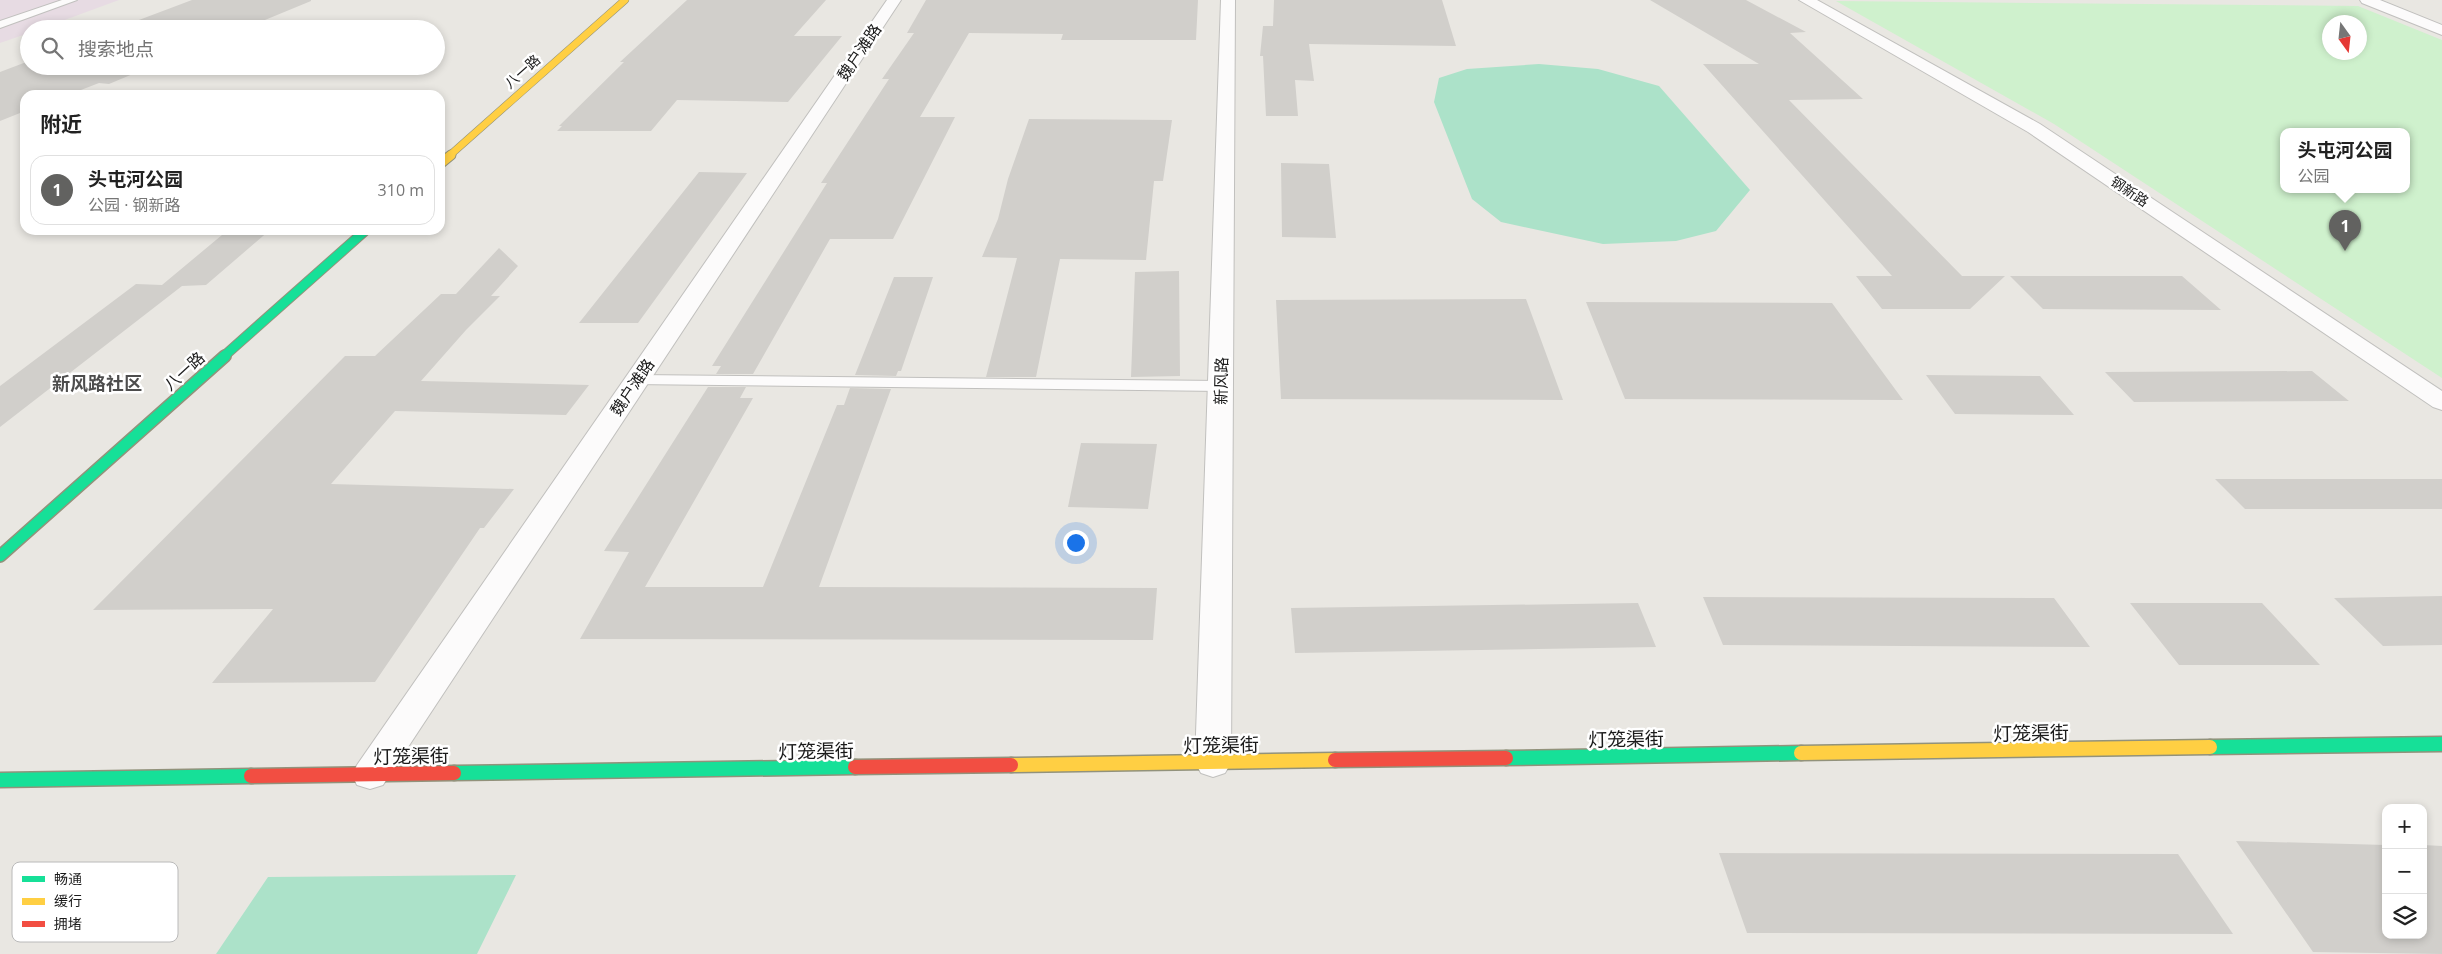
<!DOCTYPE html>
<html lang="zh">
<meta charset="utf-8">
<style>
:root{--surface:#fff;--page:#f6f6f6;--text:#222;--muted:#767676;--line:#e0e0e0;--accent:#626260}
body{margin:0;font-family:"Open Sans","Noto Sans SC",sans-serif;background:var(--page);color:var(--text)}
.controls{position:absolute;right:15px;bottom:15px;display:grid;overflow:hidden;border-radius:10px;box-shadow:0 2px 8px #0003}
.controls button{width:45px;height:45px;display:grid;place-items:center;padding:0;border:0;border-bottom:1px solid var(--line);background:var(--surface);color:var(--text);font:25px sans-serif}
.compass{position:absolute;left:2322px;top:15px;width:45px;height:45px;border-radius:50%;background:var(--surface);box-shadow:0 2px 8px #0003;rotate:165deg}
.you{position:absolute;left:1075px;top:542px;width:18px;height:18px;margin:-12px;border:4px solid #fff;border-radius:50%;background:#1a73e8;box-shadow:0 0 0 8px #1a73e833}
.badge{display:grid;place-items:center;width:32px;height:32px;border-radius:50%;background:var(--accent);color:#fff;font-size:16px;font-weight:700}
.pin{position:absolute;translate:-50% -41px;filter:drop-shadow(0 1px 2px #0008)}
.pin::after{content:'';position:absolute;top:26px;width:18px;height:15px;background:inherit;clip-path:polygon(0 0,100% 0,50% 100%)}
.popup{position:absolute;left:2280px;top:128px;width:130px;height:65px;box-sizing:border-box;display:grid;place-content:center;border-radius:10px;background:var(--surface);filter:drop-shadow(0 1px 4px #0005);font-size:16px;white-space:nowrap;color:var(--muted)}
.popup b{font-size:19px;color:var(--text)}
.popup::after{content:'';position:absolute;left:50%;top:100%;margin-left:-10px;border:10px solid transparent;border-top-color:var(--surface)}
.list{margin:0;padding:0;list-style:none}
h2{display:flex;justify-content:space-between;align-items:center;height:65px;margin:0;padding:0 20px;font-size:21px}
h2 small{font-size:16px;font-weight:400;color:var(--muted)}
.list li{display:grid;grid-template-columns:32px 1fr auto;gap:15px;align-items:center;box-sizing:border-box;height:70px;margin:0 10px 10px;padding:0 10px;border:1px solid var(--line);border-radius:15px}
.list b{display:block;font-size:19px;white-space:nowrap}
.list p{margin:0;font-size:16px;white-space:nowrap;color:var(--muted)}
.list em{font-size:16px;font-style:normal;color:var(--muted)}
.icon{flex:none;width:28px;height:28px;fill:none;stroke:currentColor;stroke-width:2;stroke-linecap:round;stroke-linejoin:round}
.map{position:relative;flex:none;width:2442px;height:954px;overflow:hidden}
.search{position:absolute;background:var(--surface);box-shadow:0 2px 8px #0003;left:20px;top:20px;width:425px;height:55px;display:flex;align-items:center;gap:12px;box-sizing:border-box;padding:0 18px;border-radius:28px;color:var(--muted);font-size:19px}
.panel{position:absolute;background:var(--surface);box-shadow:0 2px 8px #0003;left:20px;top:90px;width:425px;height:145px;border-radius:15px}
.map>svg:first-child{display:block}
.industrial{fill:#e7dbe3}
.park{fill:#cff1cd;fill-rule:evenodd}
.pitch{fill:#ace2c9}
.building{fill:#d1cfcb}
.lines{fill:none;stroke-linecap:round;stroke-linejoin:round}
.lane-casing{stroke:#c1c0be;stroke-width:2}
.street-casing{stroke:#c1c0be;stroke-width:2}
.fast-far2-casing{stroke:#92927b;stroke-width:11}
.fast-far1-casing{stroke:#92927b;stroke-width:14}
.fast-casing{stroke:#92927b;stroke-width:17}
.slow-far2-casing{stroke:#92927b;stroke-width:8}
.slow-far1-casing{stroke:#92927b;stroke-width:11}
.slow-casing{stroke:#92927b;stroke-width:17}
.jam-casing{stroke:#92927b;stroke-width:17}
.lane{fill:#fcfbfb;fill-rule:evenodd}
.street{fill:#fcfbfb;fill-rule:evenodd}
.fast-far2{stroke:#16e098;stroke-width:9}
.fast-far1{stroke:#16e098;stroke-width:11}
.fast{stroke:#16e098;stroke-width:14}
.slow-far2{stroke:#ffcf43;stroke-width:7}
.slow-far1{stroke:#ffcf43;stroke-width:9}
.slow{stroke:#ffcf43;stroke-width:14}
.jam{stroke:#f24e42;stroke-width:14}
.labels{text-anchor:middle;dominant-baseline:central;stroke-width:5;stroke-linejoin:round;paint-order:stroke}
.far-street-label{font-size:14px;fill:#1a1a1a;stroke:#fff}
.street-label{font-size:16px;fill:#1a1a1a;stroke:#fff}
.neighbourhood-label{font-size:18px;font-weight:bold;fill:#4d4d4d;stroke:#fff}
.near-street-label{font-size:19px;fill:#1a1a1a;stroke:#fff}
.key{fill:#fff;stroke:#bababa;stroke-width:1}
.key-label{font-size:14px;fill:#1a1a1a}
</style>
<div class="map">
<svg width="2442" height="954" viewBox="0 0 2442 954">
<rect width="100%" height="100%" fill="#e9e7e2"/>
<path class="industrial" d="M0 0H119L40 29H29V33L0 43Z"/>
<path class="park" d="M1836 1 2358 6 2442 40V378L2054 124ZM2330 22H2360V52H2330ZM2284 132H2406V190H2284Z"/>
<path class="pitch" d="M1539 64 1598 69 1659 86 1750 190 1716 231 1676 241 1603 244 1501 222 1472 199 1434 102 1439 78 1467 69Z
M516 875 477 954H216L268 877Z"/>
<path class="building" d="M192 0H311V1L243 29H115Z
M687 0H826L794 36H842L788 102 677 100 651 131H557L562 126H559L624 62H620Z
M926 0H1198L1196 40H1061L1063 34 969 33 920 117H955L893 239H830L753 374H716L721 366H712L827 183H821L889 79H882L914 33H907Z
M1274 0H1442L1456 46 1309 44 1314 81 1295 80 1298 116H1266L1263 56H1260L1263 26H1273Z
M1650 0H1746L1806 32 1790 33 1863 99 1789 100 1962 276H2005L1970 309H1882L1856 276H1892L1703 64H1759Z
M29 61V66H152L109 84 99 83 68 95H25V111L0 121V72Z
M1029 119 1172 120 1163 181H1154L1146 260 1060 259 1036 377H986L1017 258 982 257 998 219 1008 179Z
M1281 163 1329 164 1336 238 1282 237Z
M699 172 747 173 638 323H579Z
M228 230H270L206 285 182 286 0 427V386L136 284 162 285Z
M499 248 518 266 491 296H500L466 330 421 381 589 385 566 415 395 411 331 484 514 489 484 528H480L375 682 212 683 273 609 93 610 345 356H375L441 294H456Z
M1179 271 1180 376 1131 377 1135 272Z
M2010 276H2182L2221 310 2043 309Z
M894 277H933L901 371H898L896 376 855 375Z
M1526 299 1563 400 1281 399 1276 300Z
M1586 302 1832 303 1903 400 1625 399Z
M2312 371 2349 401 2134 402 2105 372Z
M1926 375 2040 376 2074 415 1955 414Z
M708 387H746L740 398H753L645 587H763L837 405H844L850 388 891 389 819 587 1157 588 1153 640 580 639 629 552 604 551Z
M1081 443 1157 444 1148 509 1068 507Z
M2215 479H2442V509H2245Z
M2442 596V645L2383 646 2334 598Z
M1703 597 2054 598 2090 647 1723 645Z
M1638 603 1656 647 1295 653 1291 608Z
M2130 603H2262L2320 665H2179Z
M2236 841 2386 845V935H2423V845L2442 846V954L2313 952Z
M1719 853 2178 854 2233 934 1747 933Z"/>
<g class="lines">
<defs>
<path id="lane" d="M62 0H77L0 28V21Z
M637 375 1221 381 1227 382 1230 386 1227 390 1221 391 631 384 628 380 631 376Z"/>
<path id="street" d="M887 0H901L383 785 370 789 357 785 352 775 357 765Z
M1221 0H1235L1231 763 1225 773 1213 777 1201 773 1195 763Z
M1799 0H1817L2040 124 2442 391V410L2433 407 2028 132Z
M2360 0H2380L2442 25V35L2362 3Z"/>
<path id="fast-far2" d="M223 357 366 230"/>
<path id="fast-far1" d="M0 556 225 356"/>
<path id="fast" d="M2210 747 2442 744
M1506 758 1801 753
M454 773 855 767
M0 780 251 776"/>
<path id="slow-far2" d="M449 156 625 0"/>
<path id="slow-far1" d="M440 164 451 155"/>
<path id="slow" d="M1801 753 2210 747
M1011 765 1335 760"/>
<path id="jam" d="M1335 760 1506 758
M855 767 1011 765
M251 776 454 773"/>
</defs>
<use href="#lane" class="lane-casing"/>
<use href="#street" class="street-casing"/>
<use href="#fast-far2" class="fast-far2-casing"/>
<use href="#fast-far1" class="fast-far1-casing"/>
<use href="#fast" class="fast-casing"/>
<use href="#slow-far2" class="slow-far2-casing"/>
<use href="#slow-far1" class="slow-far1-casing"/>
<use href="#slow" class="slow-casing"/>
<use href="#jam" class="jam-casing"/>
<use href="#lane" class="lane"/>
<use href="#street" class="street"/>
<use href="#fast-far2" class="fast-far2"/>
<use href="#fast-far1" class="fast-far1"/>
<use href="#fast" class="fast"/>
<use href="#slow-far2" class="slow-far2"/>
<use href="#slow-far1" class="slow-far1"/>
<use href="#slow" class="slow"/>
<use href="#jam" class="jam"/>
</g>
<g class="labels">
<g class="far-street-label">
<text transform="translate(522 71) rotate(-42)">八一路</text>
<text transform="translate(2130 191) rotate(34)">钢新路</text>
</g>
<g class="street-label">
<text transform="translate(859 52) rotate(-56)">魏户滩路</text>
<text transform="translate(184 371) rotate(-42)">八一路</text>
<text transform="translate(1221 381) rotate(-89)">新风路</text>
<text transform="translate(632 387) rotate(-56)">魏户滩路</text>
</g>
<g class="neighbourhood-label">
<text x="97" y="383">新风路社区</text>
</g>
<g class="near-street-label">
<text transform="translate(2031 733) rotate(-1)">灯笼渠街</text>
<text transform="translate(1626 739) rotate(-1)">灯笼渠街</text>
<text transform="translate(1221 745) rotate(-1)">灯笼渠街</text>
<text transform="translate(816 751) rotate(-1)">灯笼渠街</text>
<text transform="translate(411 756) rotate(-1)">灯笼渠街</text>
</g>
</g>
<rect x="12" y="862" width="166" height="80" rx="8" class="key"/>
<rect x="22" y="876" width="23" height="6" fill="#16e098"/>
<rect x="22" y="898" width="23" height="7" fill="#ffcf43"/>
<rect x="22" y="921" width="23" height="6" fill="#f24e42"/>
<g class="key-label">
<text x="54" y="884">畅通</text>
<text x="54" y="906">缓行</text>
<text x="54" y="929">拥堵</text>
</g>
</svg>
<div class="controls">
<button>+</button>
<button>−</button>
<button><svg class="icon" aria-label="layers" viewBox="0 0 24 24"><path d="M12 4l9 5-9 5-9-5zM3 14l9 5 9-5"/></svg></button>
</div>
<svg class="compass" viewBox="-18 -18 36 36"><path d="M0-13l5 13h-10z" fill="#e53935"/><path d="M0 13l5-13h-10z" fill="#767676"/></svg>
<div class="you"></div>
<div class="pin badge" style="left:2345px;top:251px">1</div>
<div class="popup"><b>头屯河公园</b>公园</div>
<div class="search"><svg class="icon" aria-label="search" viewBox="0 0 24 24"><circle cx="10" cy="10" r="6"/><path d="M15 15l6 6"/></svg>搜索地点</div>
<section class="panel">
<h2>附近<small></small></h2>
<ul class="list">
<li><span class="badge">1</span><div><b>头屯河公园</b><p>公园 · 钢新路</p></div><em>310 m</em></li>
</ul>
</section>
</div>
